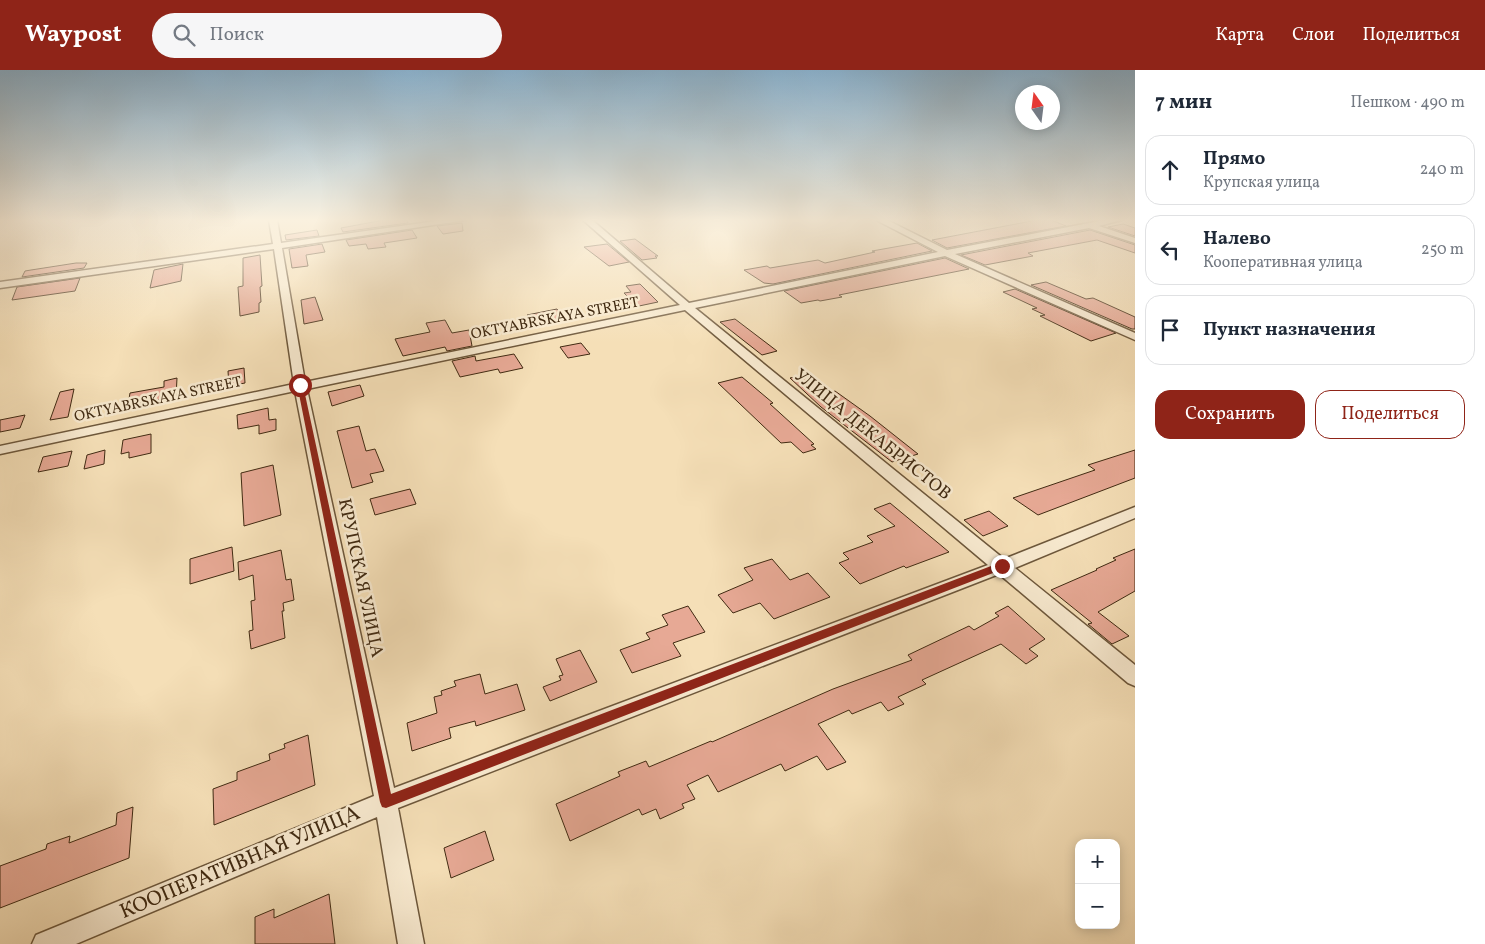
<!DOCTYPE html>
<html lang="ru">
<meta charset="utf-8">
<style>
:root{--surface:#fff;--page:#f6f6f7;--text:#1f2937;--muted:#747a83;--line:#e0e1e3;--accent:#8f2418}
body{margin:0;font-family:Vollkorn,serif;background:var(--page);color:var(--text)}
.controls{position:absolute;right:15px;bottom:15px;display:grid;overflow:hidden;border-radius:10px;box-shadow:0 2px 12px #0003}
.controls button{width:45px;height:45px;display:grid;place-items:center;padding:0;border:0;border-bottom:1px solid var(--line);background:var(--surface);color:var(--text);font:25px sans-serif}
.compass{position:absolute;left:1015px;top:15px;width:45px;height:45px;border-radius:50%;background:var(--surface);box-shadow:0 2px 12px #0003;rotate:346deg}
.stop{position:absolute;width:15px;height:15px;margin:-11px;border:4px solid #8f2418;border-radius:50%;background:#fff}
.stop.end{background:#8f2418;border-color:#fff;box-shadow:0 1px 5px #0008}
.list{margin:0;padding:0;list-style:none}
h2{display:flex;justify-content:space-between;align-items:center;height:65px;margin:0;padding:0 20px;font-size:21px}
h2 small{font-size:16px;font-weight:400;color:var(--muted)}
.list li{display:grid;grid-template-columns:32px 1fr auto;gap:15px;align-items:center;box-sizing:border-box;height:70px;margin:0 10px 10px;padding:0 10px;border:1px solid var(--line);border-radius:15px}
.list b{display:block;font-size:19px;white-space:nowrap}
.list p{margin:0;font-size:16px;white-space:nowrap;color:var(--muted)}
.list em{font-size:16px;font-style:normal;color:var(--muted)}
.actions{display:flex;gap:10px;padding:15px 20px}
.actions a{flex:1;padding:11px 0;border:1px solid var(--accent);border-radius:15px;text-align:center;font-size:18px;color:var(--accent)}
.actions .main{background:var(--accent);color:#fff}
.icon{flex:none;width:28px;height:28px;fill:none;stroke:currentColor;stroke-width:2;stroke-linecap:round;stroke-linejoin:round}
.map{position:relative;flex:none;width:1135px;height:874px;overflow:hidden}
header{display:flex;align-items:center;gap:30px;box-sizing:border-box;height:70px;padding:0 25px;background:var(--accent);color:#fff}
header strong{font-size:24px}
nav{display:flex;gap:28px;margin-inline-start:auto;font-size:18px}
.search{width:350px;height:45px;background:var(--page);display:flex;align-items:center;gap:12px;box-sizing:border-box;padding:0 18px;border-radius:28px;color:var(--muted);font-size:19px}
main{display:flex}
aside{flex:1;background:var(--surface)}
.map>svg:first-child{display:block}
.building{fill:#e7a995;stroke:#402a12}
.lines{fill:none;stroke-linecap:round;stroke-linejoin:round}
.minor-casing{stroke:#6d573b;stroke-width:3}
.minor{fill:#f8ead0;fill-rule:evenodd}
.route{fill:#8f2418}
.labels{text-anchor:middle;dominant-baseline:central;stroke-width:5;stroke-linejoin:round;paint-order:stroke}
.far-street-label{font-size:15px;fill:#402a12;stroke:#f8ead0}
.street-label{font-size:18px;fill:#402a12;stroke:#f8ead0}
.near-street-label{font-size:21px;fill:#402a12;stroke:#f8ead0}
</style>
<header>
<strong>Waypost</strong>
<div class="search"><svg class="icon" aria-label="search" viewBox="0 0 24 24"><circle cx="10" cy="10" r="6"/><path d="M15 15l6 6"/></svg>Поиск</div>
<nav><a>Карта</a><a>Слои</a><a>Поделиться</a></nav>
</header>
<main>
<div class="map">
<svg width="1135" height="874" viewBox="0 0 1135 874">
<rect width="100%" height="100%" fill="#f5dfb7"/>
<filter id="stains"><feTurbulence type="fractalNoise" baseFrequency=".004" numOctaves="4"/><feColorMatrix values="0 0 0 0 .2 0 0 0 0 .09 0 0 0 0 .02 0 0 0 .5 -.17"/></filter>
<radialGradient id="worn" r=".72"><stop offset=".6" stop-color="#630" stop-opacity="0"/><stop offset="1" stop-color="#630" stop-opacity=".3"/></radialGradient>
<path class="building" d="M384 150H407L408 153 343 162 341 158Z
M1037 150H1051L1066 156 947 178 932 170Z
M462 153 463 161 443 164 437 156Z
M1123 154 1135 158V166L1108 157Z
M317 160 319 166 286 170 285 165Z
M412 160 417 168 384 173 386 177 368 179 366 174 349 176 346 170Z
M1090 160 1135 175V183L1097 170 1028 183 1033 186 985 195 961 185Z
M635 169 658 186H655L657 188 642 190 620 171Z
M917 173 932 181 773 214 764 213 744 200 767 196 770 198 818 190 825 193 875 182 872 181Z
M322 174 325 182 306 185 308 196 292 198 289 179Z
M607 174 629 192 609 196 584 177Z
M260 185 262 216 260 217 261 232 259 233V242L240 246 238 217 243 216V188Z
M945 188 969 199 839 225 842 227 820 231 818 230 801 233 784 221Z
M76 193H87L84 198 22 207 25 201 31 200Z
M183 194 181 211 150 218 154 200Z
M80 208 75 221 12 230 17 217Z
M1046 212 1086 229 1093 228 1135 247V259H1132L1031 215Z
M640 214 658 232 620 240 610 231 628 227 624 223 631 222 626 216Z
M1015 219 1116 263 1091 271 1040 246 1045 245 1032 239 1037 238 1003 222Z
M315 227 323 250 304 254 301 230Z
M557 239 566 250 537 257 527 245Z
M735 249 777 281 762 285 720 252Z
M445 250 452 263 469 260 472 276 447 281 445 277 403 286 395 269 430 262 426 253Z
M581 273 590 284 568 288 560 277Z
M514 284 523 298 500 303 498 299 460 307 452 291 475 286 476 291Z
M244 298 245 313 229 316 228 301Z
M809 304 832 322 835 321 870 346 918 384 892 392 821 337 790 308Z
M742 307 773 333 770 334 814 374 811 375 816 379 803 383 791 372 781 373 718 313Z
M177 308 176 327 128 335 130 323 164 317V311Z
M360 315 364 326 332 336 328 322Z
M74 319 68 347 50 350 60 322Z
M268 338 269 350 276 349V360L259 364V355L238 359 237 345Z
M25 345 20 358 0 362V350Z
M359 356 366 381 375 379 384 401 370 404 373 412 352 418 337 361Z
M151 364V383L129 388V382L121 384 123 370Z
M105 380 104 394 84 399 87 385Z
M1135 380V408L1038 445 1013 428 1095 400 1088 395Z
M72 381 68 396 38 402 43 387Z
M273 395 281 445 244 456 241 403Z
M410 419 416 434 375 445 370 429Z
M890 433 949 482 906 498 904 496 860 514 839 493 849 489 843 483 873 472 867 466 895 456 874 439Z
M989 441 1008 456 983 466 964 450Z
M232 477 234 501 190 514V489Z
M1135 479V521L1098 542 1129 566 1112 574 1088 554 1092 553 1051 520 1097 500 1096 499 1116 490 1113 488Z
M281 480 286 510 291 509 294 530 283 533 284 541H282L285 568 251 579 249 561 253 560 251 531 255 530 253 505 239 510 238 492Z
M772 489 790 510 808 503 830 527 774 549 760 533 733 543 718 525 753 510 744 498Z
M688 536 705 562 673 573 681 586 632 603 620 580 650 569 646 563 668 555 662 545Z
M1008 536 1045 569 1029 579 1038 586 1026 594 1001 574 922 610 926 614 898 627 904 634 888 641 881 632 852 644 849 640 818 654 846 692 827 700 817 686 785 701 781 694 718 722 708 705 687 715 695 729 682 734 684 738 660 749 656 739 642 745 639 739 570 771 556 734 620 706 618 702 646 691 649 697 711 671 712 672 833 619 912 590 908 585 969 556 974 560 999 546 995 543Z
M580 580 597 612 550 631 543 617 561 610 559 606 563 605 556 589Z
M480 604 485 624 517 614 525 640 476 656 475 651 449 658 451 668 412 681 407 653 437 643 434 627 442 625 441 621 456 616 454 611Z
M308 665 315 715 214 755 213 719 237 710V702L270 690 269 684 285 678 284 674Z
M133 737 129 788 0 838V796L46 779 47 774 70 766 69 773 116 755 117 743Z
M485 761 494 790 451 808 444 778Z
M329 824 335 874H255V847L274 839V848Z"/>
<g class="lines">
<defs>
<path id="minor" d="M269 150H277L281 173 443 150H466L282 178 305 312 680 235 583 150H592L689 233 938 182 876 150H887L947 180 1105 150H1121L1099 156 1135 168V173L1089 158 955 184 1135 263V270L945 186 695 238 1004 489 1135 437V448L1015 498 1135 595V616L1128 613 999 504 398 738 424 874H398L377 747 76 874H32L36 865 374 726 295 321 0 384V376L294 314 274 179 0 218V212L273 174ZM685 240 988 495 394 718 307 319Z"/>
</defs>
<use href="#minor" class="minor-casing"/>
<use href="#minor" class="minor"/>
</g>
<linearGradient id="sky" x2="0" y2="1"><stop stop-color="#8bb6d5"/><stop offset="0.55" stop-color="#faf1df"/><stop offset="1" stop-color="#faf1df" stop-opacity="0"/></linearGradient>
<rect width="1135" height="273" fill="url(#sky)"/>
<path class="route" d="M297 314 303 315 391 724 999 493 1002 492 1007 496 1006 498 386 738 382 737 380 732Z"/>
<g class="labels">
<g class="far-street-label">
<text transform="translate(555 249) rotate(-11)">OKTYABRSKAYA STREET</text>
<text transform="translate(158 330) rotate(-12)">OKTYABRSKAYA STREET</text>
</g>
<g class="street-label">
<text transform="translate(872 365) rotate(39)">УЛИЦА ДЕКАБРИСТОВ</text>
<text transform="translate(360 508) rotate(78)">КРУПСКАЯ УЛИЦА</text>
</g>
<g class="near-street-label">
<text transform="translate(240 793) rotate(-23)">КООПЕРАТИВНАЯ УЛИЦА</text>
</g>
</g>
<rect width="100%" height="100%" filter="url(#stains)"/>
<rect width="100%" height="100%" fill="url(#worn)"/>
</svg>
<div class="controls">
<button>+</button>
<button>−</button>
</div>
<svg class="compass" viewBox="-18 -18 36 36"><path d="M0-13l5 13h-10z" fill="#e53935"/><path d="M0 13l5-13h-10z" fill="#747a83"/></svg>
<div class="stop" style="left:300px;top:315px"></div>
<div class="stop end" style="left:1002px;top:496px"></div>
</div>
<aside>
<h2>7 мин<small>Пешком · 490 m</small></h2>
<ul class="list">
<li><svg class="icon" aria-label="ahead" viewBox="0 0 24 24"><path d="M12 20V5M6 11l6-6 6 6"/></svg><div><b>Прямо</b><p>Крупская улица</p></div><em>240 m</em></li>
<li><svg class="icon" aria-label="left" viewBox="0 0 24 24"><path d="M17 20v-9H6M10 6l-5 5 5 5"/></svg><div><b>Налево</b><p>Кооперативная улица</p></div><em>250 m</em></li>
<li><svg class="icon" aria-label="arrive" viewBox="0 0 24 24"><path d="M6 21V4h12l-3 4 3 4H6"/></svg><div><b>Пункт назначения</b></div></li>
</ul>
<div class="actions"><a class="main">Сохранить</a><a>Поделиться</a></div>
</aside>
</main>
